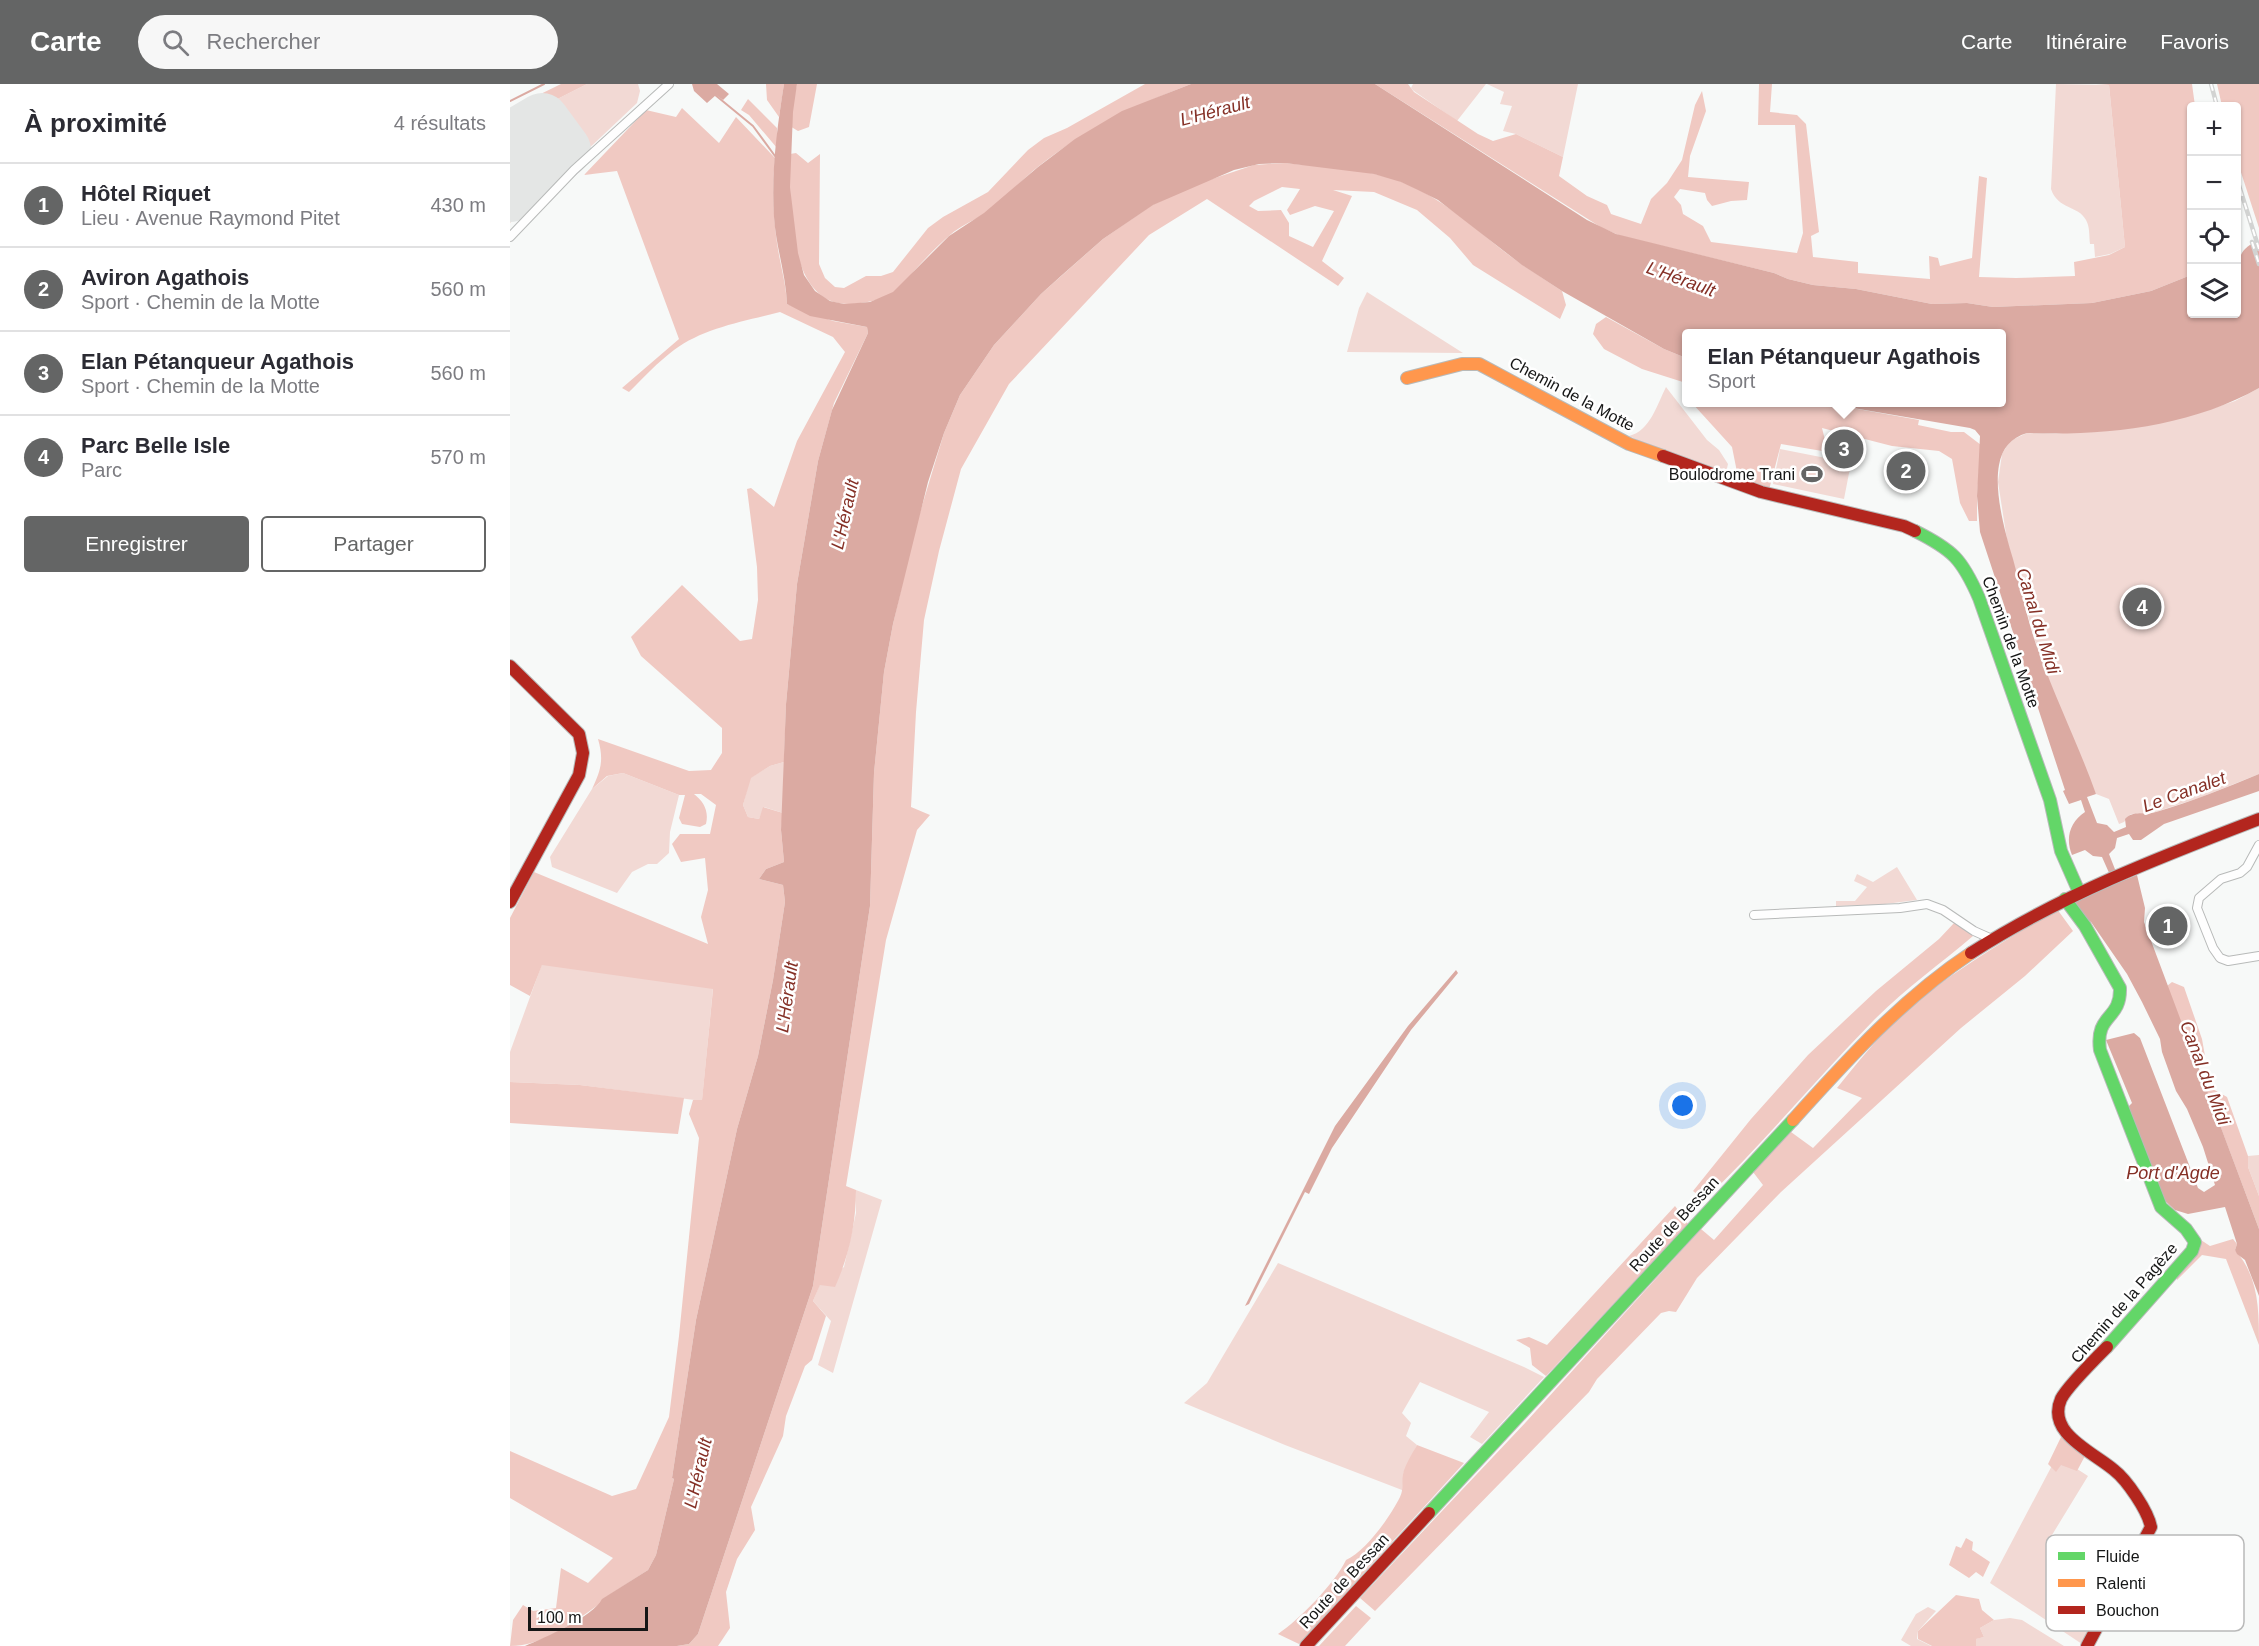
<!DOCTYPE html>
<html lang="fr">
<meta charset="utf-8">
<style>
:root{--surface:#fff;--page:#f7f7f7;--text:#2b2b33;--muted:#7c7c81;--line:#e1e1e2;--accent:#646565}
body{margin:0;font-family:Arial,sans-serif;background:var(--page);color:var(--text)}
.controls{position:absolute;right:18px;top:18px;display:grid;overflow:hidden;border-radius:6px;box-shadow:0 2px 4px #0004}
.controls button{width:54px;height:54px;display:grid;place-items:center;padding:0;border:0;border-bottom:2px solid var(--line);background:var(--surface);color:var(--text);font:30px sans-serif}
.scale{position:absolute;left:18px;bottom:15px;width:120px;box-sizing:border-box;padding-left:6px;border:3px solid #151616;border-top:0;font-size:16px;line-height:21px;white-space:nowrap;color:#151616;-webkit-text-stroke:4px #fff;paint-order:stroke}
.you{position:absolute;left:1173px;top:1022px;width:21px;height:21px;margin:-15px;border:4px solid #fff;border-radius:50%;background:#1a73e8;box-shadow:0 0 0 9px #1a73e833}
.badge{display:grid;place-items:center;width:39px;height:39px;border-radius:50%;background:var(--accent);color:#fff;font-size:20px;font-weight:700}
.pin{position:absolute;translate:-50% -50%;border:3px solid #fff;box-shadow:0 2px 6px #0006}
.popup{position:absolute;left:1172px;top:245px;width:324px;height:78px;box-sizing:border-box;display:grid;place-content:center;border-radius:6px;background:var(--surface);filter:drop-shadow(0 2px 4px #0005);font-size:20px;white-space:nowrap;color:var(--muted)}
.popup b{font-size:22px;color:var(--text)}
.popup::after{content:'';position:absolute;left:50%;top:100%;margin-left:-12px;border:12px solid transparent;border-top-color:var(--surface)}
.list{margin:0;padding:0;list-style:none}
h2{display:flex;justify-content:space-between;align-items:center;height:78px;margin:0;padding:0 24px;font-size:26px}
h2 small{font-size:20px;font-weight:400;color:var(--muted)}
.list li{display:grid;grid-template-columns:39px 1fr auto;gap:18px;align-items:center;box-sizing:border-box;height:84px;padding:0 24px;border-top:2px solid var(--line)}
.list b{display:block;font-size:22px;white-space:nowrap}
.list p{margin:0;font-size:20px;white-space:nowrap;color:var(--muted)}
.list em{font-size:20px;font-style:normal;color:var(--muted)}
.actions{display:flex;gap:12px;padding:18px 24px}
.actions a{flex:1;padding:14px 0;border:2px solid var(--accent);border-radius:6px;text-align:center;font-size:21px;color:var(--accent)}
.actions .main{background:var(--accent);color:#fff}
.icon{flex:none;width:33px;height:33px;fill:none;stroke:currentColor;stroke-width:2;stroke-linecap:round;stroke-linejoin:round}
.map{position:relative;flex:none;width:1749px;height:1562px;overflow:hidden}
header{display:flex;align-items:center;gap:36px;box-sizing:border-box;height:84px;padding:0 30px;background:var(--accent);color:#fff}
header strong{font-size:28px}
nav{display:flex;gap:33px;margin-inline-start:auto;font-size:21px}
.search{width:420px;height:54px;background:var(--page);display:flex;align-items:center;gap:15px;box-sizing:border-box;padding:0 21px;border-radius:33px;color:var(--muted);font-size:22px}
main{display:flex}
aside{flex:1;background:var(--surface)}
.map>svg:first-child{display:block}
.green{fill:#f2d9d4}
.forest{fill:#f0c9c2;fill-rule:evenodd}
.water{fill:#dbaaa2}
.lines{fill:none;stroke-linecap:round;stroke-linejoin:round}
.stream{stroke:#dbaaa2;stroke-width:2}
.runway{stroke:#e4e6e5;stroke-width:54}
.street-casing{stroke:#b8bab9;stroke-width:10}
.fast-casing{stroke:#b8bab9;stroke-width:14}
.slow-casing{stroke:#b8bab9;stroke-width:14}
.jam-casing{stroke:#b8bab9;stroke-width:14}
.street{stroke:#fefefe;stroke-width:8}
.fast{stroke:#63d668;stroke-width:12}
.slow{stroke:#ff974d;stroke-width:12}
.jam{stroke:#b3261e;stroke-width:12}
.rail-casing{stroke:#d2d3d2;stroke-width:4.5}
.rail{stroke:#fff;stroke-width:2;stroke-dasharray:7;stroke-linecap:butt}
.labels{text-anchor:middle;dominant-baseline:central;stroke-width:5;stroke-linejoin:round;paint-order:stroke}
.street-label{font-size:16px;fill:#151616;stroke:#fff}
.poi-label{font-size:16px;fill:#151616;stroke:#fff;text-anchor:end}
.water-label{font-size:18px;font-style:italic;fill:#853026;stroke:#fff}
.key{fill:#fff;stroke:#b9b9b9;stroke-width:1.5}
.key-label{font-size:16px;fill:#151616}
</style>
<header>
<strong>Carte</strong>
<div class="search"><svg class="icon" aria-label="search" viewBox="0 0 24 24"><circle cx="10" cy="10" r="6"/><path d="M15 15l6 6"/></svg>Rechercher</div>
<nav><a>Carte</a><a>Itinéraire</a><a>Favoris</a></nav>
</header>
<main>
<aside>
<h2>À proximité<small>4 résultats</small></h2>
<ul class="list">
<li><span class="badge">1</span><div><b>Hôtel Riquet</b><p>Lieu · Avenue Raymond Pitet</p></div><em>430 m</em></li>
<li><span class="badge">2</span><div><b>Aviron Agathois</b><p>Sport · Chemin de la Motte</p></div><em>560 m</em></li>
<li><span class="badge">3</span><div><b>Elan Pétanqueur Agathois</b><p>Sport · Chemin de la Motte</p></div><em>560 m</em></li>
<li><span class="badge">4</span><div><b>Parc Belle Isle</b><p>Parc</p></div><em>570 m</em></li>
</ul>
<div class="actions"><a class="main">Enregistrer</a><a>Partager</a></div>
</aside>
<div class="map">
<svg width="1749" height="1562" viewBox="0 0 1749 1562">
<rect width="100%" height="100%" fill="#f7f9f8"/>
<path class="green" d="M77 0H128L130 7 127 19 0 139V39Z
M903 0H976L947 37 904 7 901 4Z
M977 0H1068L1053 73 1006 50 993 47 1002 22 990 20 994 8Z
M1546 0 1599 1 1615 163 1600 170 1585 173 1584 160H1580C1579 152 1580 143 1576 136 1568 121 1548 126 1541 105Z
M857 208 953 269 837 268 849 224Z
M1156 303 1197 356 1209 366 1218 380 1215 393 1149 367 1119 352C1140 347 1147 321 1156 303Z
M1749 304V690L1689 714 1642 729 1621 730 1614 738 1609 740 1599 715 1586 710 1580 699 1529 571 1497 456 1488 398 1492 370 1500 357 1517 349 1546 350 1689 329 1725 317Z
M1270 365 1341 379 1334 415 1263 400Z
M274 678 273 729 254 723 249 735 238 733 233 721 240 694 260 682Z
M113 689 169 711 160 748 159 769 147 780H138L122 788 107 809 42 783 40 773 82 705 98 692Z
M1387 783 1407 816 1367 821 1326 822V817H1345L1357 803 1344 797 1347 790 1363 798Z
M32 880 203 904 192 1017 70 1001 0 998V968Z
M1749 1071V1112L1738 1083V1072Z
M346 1106 372 1116 323 1289 308 1281 321 1237 303 1217 310 1200 334 1183 346 1129Z
M768 1179 1014 1283 1034 1293 972 1360 960 1353 979 1328 910 1298 892 1329 901 1339 896 1352 907 1361 893 1390 892 1406 775 1361 674 1319 697 1299Z
M1547 1372 1578 1392 1542 1451 1545 1454 1542 1461 1553 1471 1546 1485 1562 1494 1571 1480 1602 1503 1572 1560 1480 1499Z
M1418 1523 1426 1527 1408 1547 1407 1555 1421 1562H1401L1391 1556 1406 1530Z
M1500 1534 1512 1536 1554 1562H1466L1465 1555 1474 1553 1470 1544 1484 1536Z"/>
<path class="forest" d="M51 0H77L0 39V25Z
M256 0H274L269 33 257 16Z
M287 0H307L299 43 288 47 278 41Z
M635 0H681C622 23 580 42 529 82 510 97 494 116 474 130 463 137 450 142 440 151 427 162 415 175 404 187 398 195 390 205 382 210 369 216 356 219 342 220 275 224 280 115 280 70L286 69 298 79 310 70 309 180 315 194 325 203 334 204 356 192H371L383 188 418 144 433 133 478 108 518 66 534 54 557 44Z
M865 0H898L904 8 968 50 983 57 1006 50 1053 73 1049 92 1077 112 1097 121 1101 130 1131 140 1141 115 1157 99 1172 76 1185 21 1192 7 1196 27 1180 72 1178 93 1239 98 1237 116 1221 117 1202 122 1197 116 1195 109 1170 105 1164 113 1171 121 1173 130 1193 142 1201 158 1287 169 1293 149 1285 41H1248L1249 0H1262L1260 28 1287 31 1296 40 1309 148 1301 152 1303 173 1348 178V189L1420 195 1419 172 1428 174 1430 182 1462 174 1469 92 1477 94 1469 193 1506 194 1565 192 1564 178 1599 171 1615 163 1599 1 1586 0H1682L1685 22H1682L1680 161H1681V191L1641 207 1582 219 1483 223 1457 219 1422 220 1346 205 1303 201 1278 195 1264 189 1111 152 1092 144Z
M1707 0H1749V144L1727 76 1726 22H1712Z
M238 15 267 44V64L239 31 231 26Z
M172 24 209 59 226 33 265 74C262 102 263 131 267 159 270 180 276 199 277 220L323 237 357 243 358 249 324 319 308 377 287 500 276 620 274 678 260 682 241 694 233 721 238 733 249 735 253 723 273 729 271 746 274 778 256 785 249 795 273 801 275 818 263 896 248 972 227 1045 186 1236 162 1394 164 1395 146 1471 138 1486 93 1515 91 1519C64 1538 33 1562 0 1562L3 1536 13 1521 23 1527 46 1524 51 1484 78 1499 103 1474 0 1414V1367L102 1412 126 1405 159 1333 169 1252 189 1054 179 1030 183 1016H192L203 905 32 881 20 912 0 901V834L24 788 198 860 191 833 198 806 195 774 171 778 162 760 170 750H200L206 721 191 710H184C194 718 199 727 196 740L190 743 172 740 169 734 175 711H169L113 689 97 692 82 705C91 686 94 676 88 655L179 687 201 686 212 669V644L131 572 121 553 172 501 230 557 242 555 248 516 247 483 237 405 241 404 264 423 287 357 335 268 323 253 270 228C235 237 193 244 164 266 148 278 133 294 119 308L112 304 169 255 107 87 74 91 136 26 166 33Z
M775 79C814 83 856 84 892 98 930 113 960 140 991 165 1010 180 1031 193 1052 207L1056 221 1050 235 963 181 940 154 907 126 864 108 823 106 842 112 812 177 834 194 828 202 697 115 639 151 499 300 451 385 429 467 414 536 406 628 401 723 420 731 407 746 376 856 336 1102 346 1106C346 1140 339 1172 325 1203L310 1201 303 1217 316 1232 302 1276 295 1282 276 1332 273 1352 241 1423 245 1446 227 1475 216 1508 220 1544 208 1562H167L179 1560 188 1550 303 1202 360 822 364 689 374 588 383 540 405 445 434 349 450 311 484 261 531 210 593 155 642 121 690 99 744 81ZM772 103 790 105 777 126 780 131 805 122 824 127 803 163 779 152V139L771 126 748 127 739 122 744 117Z
M1096 233 1154 265 1176 274V299L1132 285 1094 265 1083 250 1086 240Z
M1182 319H1314L1409 336 1408 341 1441 348H1454L1471 361 1467 412V437H1459L1450 419 1442 375 1429 367 1382 362 1312 344 1318 368 1271 360 1259 406 1229 398 1222 363Z
M1547 825 1563 847 1515 892 1451 944 1271 1108 1187 1194 1166 1228 1159 1227 1151 1229 1087 1295 1079 1308 865 1527 850 1514 1016 1338 1191 1145 1204 1156 1253 1101 1243 1088 1281 1048 1303 1064 1352 1014 1327 1004C1354 971 1381 936 1416 910 1457 879 1503 852 1547 825Z
M1445 838 1463 852C1430 880 1395 905 1364 936 1306 995 1254 1059 1194 1116L1183 1107 1241 1035 1298 971 1366 907 1429 855Z
M1662 898 1674 903 1692 955 1695 972 1689 977 1685 976 1657 902Z
M0 998 70 1001 174 1014 168 1050 0 1039Z
M1696 1004H1701L1717 1013 1738 1072V1083L1749 1112V1145Z
M1165 1122 1178 1140 1036 1292 1022 1281 1020 1264 1006 1256 1019 1253 1037 1261Z
M1723 1155 1727 1160 1725 1166C1749 1193 1749 1226 1749 1261L1716 1175 1692 1171 1667 1196 1666 1186 1685 1158 1691 1156 1700 1162Z
M1551 1353 1576 1370 1567 1387 1551 1381 1546 1388 1538 1380Z
M907 1361 954 1379 789 1560 768 1550C789 1536 825 1499 836 1476 856 1467 880 1433 890 1413 894 1405 891 1398 893 1390 895 1381 902 1370 907 1361Z
M1456 1454 1463 1458 1462 1466 1480 1478 1473 1493 1466 1488 1459 1494 1439 1481 1446 1462 1451 1464Z
M1446 1511 1469 1515 1472 1526 1484 1536 1470 1544 1474 1553 1466 1555V1562H1422L1408 1555V1547Z
M846 1522 861 1534 835 1562H809Z"/>
<path class="water" d="M182 0H207L219 10 213 16 206 11 197 19 184 7Z
M274 0H287L283 28 280 103 288 169 294 191 305 207 320 217 334 220 360 218 383 208 439 152 474 129 528 83 565 55 612 27 681 0H865L1077 136 1106 150 1264 189 1278 195 1303 201 1346 205 1422 220 1457 219 1483 223 1582 219 1641 207 1681 191 1682 230H1726C1727 207 1719 162 1749 158V304C1680 343 1595 352 1517 349 1501 354 1492 364 1489 381 1484 409 1495 448 1503 475 1512 507 1518 541 1530 571 1547 618 1570 665 1586 710L1577 713 1587 739 1597 741 1604 748 1616 743 1615 735C1623 726 1635 731 1646 728 1681 718 1715 704 1749 690V707L1654 740 1631 756H1623L1619 750 1607 754 1605 764 1599 770 1610 798 1627 791 1635 824 1634 838 1749 1145V1212L1735 1176 1727 1170 1725 1166 1727 1160 1715 1123 1678 1130 1665 1126 1652 1114 1618 1023 1622 1019 1596 956 1624 949 1630 954 1688 1104 1694 1108 1705 1101 1693 1063 1677 1025 1666 1007 1652 968 1650 955 1632 918 1617 890 1581 838 1571 832 1566 827 1564 818 1604 800 1592 773 1583 772 1575 766 1562 771C1555 754 1560 738 1575 728L1571 716 1559 720 1553 707 1555 706 1470 448 1467 412 1470 352 1465 346 1460 344 1314 319 1492 318V250H1176V274L1154 265 1052 207 1012 181 928 116 908 106 891 98 864 90 775 79 749 80 724 86 643 121 593 155 551 192 531 210 484 261 450 311 434 349 418 398 383 540 374 588 364 689 360 822 303 1202 188 1550 179 1560 167 1562H15C34 1554 83 1533 92 1515L138 1486 146 1471 164 1395 162 1394 186 1236 227 1045 248 972 263 896 275 818 273 801 249 795 256 785 274 778 271 746 276 620 287 500 308 377 322 326 358 249 357 243 300 232 277 220C276 191 266 163 264 133 261 89 267 44 274 0Z
M946 886 948 889 901 946 822 1064 799 1110 795 1108 739 1220 735 1222 825 1042 898 942Z"/>
<g class="lines">
<path class="stream" d="M204 10 243 42 265 72
M0 17 34 0"/>
<path class="runway" d="M0 55 32 36 54 66 0 111"/>
<defs>
<path id="street" d="M0 153 64 86 159 0
M1749 761 1737 783 1730 789 1711 795 1689 814 1687 824 1703 864 1710 874 1718 877 1749 872
M1244 831 1390 824 1417 820 1433 826 1464 847 1482 855"/>
<path id="fast" d="M1405 447C1443 466 1452 475 1469 514L1540 716 1551 767 1569 808
M1555 815 1575 842 1610 904C1611 937 1585 929 1590 966L1651 1123 1676 1145 1685 1158 1682 1167 1597 1263
M919 1429 1283 1036"/>
<path id="slow" d="M897 294 952 280H969L1119 360 1153 372
M1283 1036C1338 975 1392 915 1461 869"/>
<path id="jam" d="M1153 372 1251 408 1394 442 1405 447
M0 582 69 650 73 669 69 691 0 818
M1461 869C1551 811 1650 773 1749 735
M796 1562 919 1429
M1577 1562 1641 1443C1638 1427 1617 1396 1604 1386 1583 1368 1536 1349 1551 1315 1557 1303 1586 1274 1597 1263"/>
</defs>
<use href="#street" class="street-casing"/>
<use href="#fast" class="fast-casing"/>
<use href="#slow" class="slow-casing"/>
<use href="#jam" class="jam-casing"/>
<use href="#street" class="street"/>
<use href="#fast" class="fast"/>
<use href="#slow" class="slow"/>
<use href="#jam" class="jam"/>
<defs>
<path id="rail" d="M1701 0 1707 22
M1726 92 1749 165
M1742 158 1749 180"/>
</defs>
<use href="#rail" class="rail-casing"/>
<use href="#rail" class="rail"/>
</g>
<defs>
<symbol id="stadium-bare" viewBox="-9 -9 18 18"><path d="M0-5a6.5 5 0 1 0 0 10a6.5 5 0 1 0 0-10ZM-3.5-1.8h7v3.6h-7Z" fill="#646565" stroke="#fff" stroke-width="2.5" paint-order="stroke"/></symbol>
</defs>
<g fill-rule="evenodd">
<use href="#stadium-bare" x="1287" y="375" width="30" height="30"/>
</g>
<g class="labels">
<g class="street-label">
<text transform="translate(1062 310) rotate(28)">Chemin de la Motte</text>
<text transform="translate(1501 558) rotate(70)">Chemin de la Motte</text>
<text transform="translate(1164 1140) rotate(-47)">Route de Bessan</text>
<text transform="translate(1614 1219) rotate(-49)">Chemin de la Pagèze</text>
<text transform="translate(834 1497) rotate(-47)">Route de Bessan</text>
</g>
<g class="poi-label">
<text x="1285" y="390">Boulodrome Trani</text>
</g>
<g class="water-label">
<text transform="translate(705 27) rotate(-15)">L'Hérault</text>
<text transform="translate(1171 195) rotate(20)">L'Hérault</text>
<text transform="translate(335 430) rotate(-77)">L'Hérault</text>
<text transform="translate(1528 537) rotate(73)">Canal du Midi</text>
<text transform="translate(1674 708) rotate(-20)">Le Canalet</text>
<text transform="translate(277 913) rotate(-82)">L'Hérault</text>
<text transform="translate(1695 989) rotate(69)">Canal du Midi</text>
<text x="1663" y="1089">Port d'Agde</text>
<text transform="translate(188 1389) rotate(-77)">L'Hérault</text>
</g>
</g>
<rect x="1536" y="1451" width="198" height="96" rx="9" class="key"/>
<rect x="1548" y="1468" width="27" height="8" fill="#63d668"/>
<rect x="1548" y="1495" width="27" height="8" fill="#ff974d"/>
<rect x="1548" y="1522" width="27" height="8" fill="#b3261e"/>
<g class="key-label">
<text x="1586" y="1478">Fluide</text>
<text x="1586" y="1505">Ralenti</text>
<text x="1586" y="1532">Bouchon</text>
</g>
</svg>
<div class="controls">
<button>+</button>
<button>−</button>
<button><svg class="icon" aria-label="locate" viewBox="0 0 24 24"><circle cx="12" cy="12" r="6"/><path d="M12 2v4M12 18v4M2 12h4M18 12h4"/></svg></button>
<button><svg class="icon" aria-label="layers" viewBox="0 0 24 24"><path d="M12 4l9 5-9 5-9-5zM3 14l9 5 9-5"/></svg></button>
</div>
<div class="scale">100 m</div>
<div class="you"></div>
<div class="pin badge" style="left:1658px;top:842px">1</div>
<div class="pin badge" style="left:1396px;top:387px">2</div>
<div class="pin badge" style="left:1334px;top:365px">3</div>
<div class="popup"><b>Elan Pétanqueur Agathois</b>Sport</div>
<div class="pin badge" style="left:1632px;top:523px">4</div>
</div>
</main>
